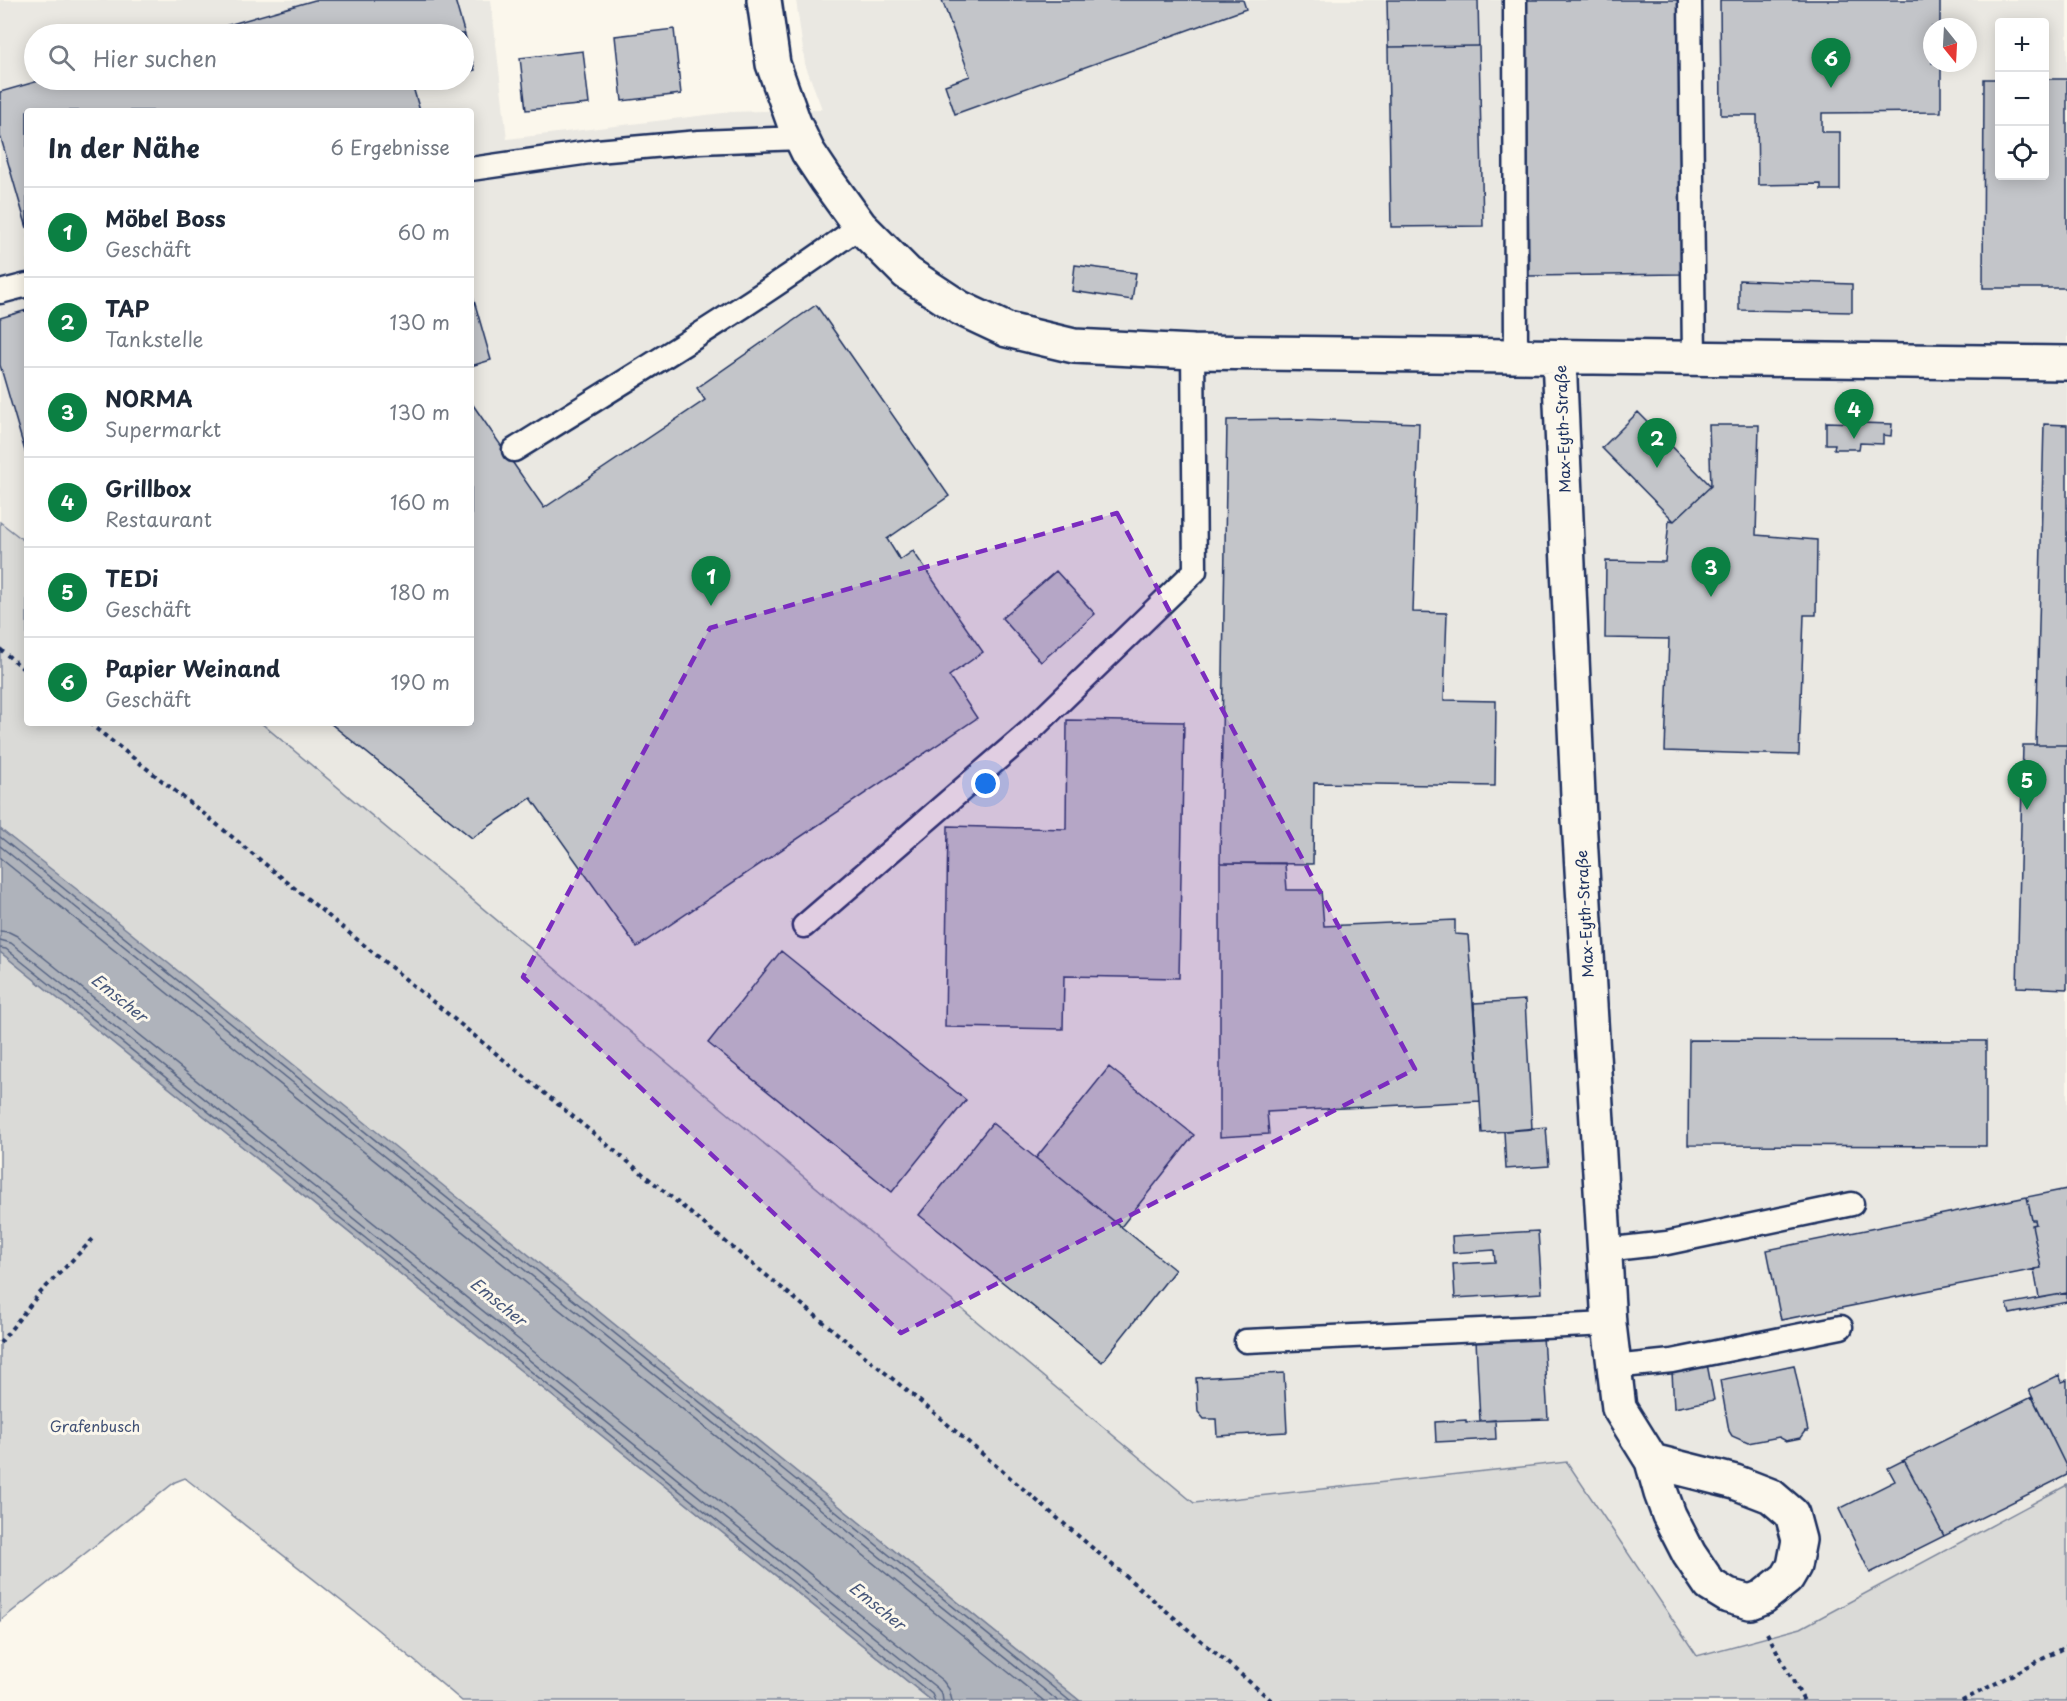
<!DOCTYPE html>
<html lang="de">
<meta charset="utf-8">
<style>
:root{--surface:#fff;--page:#f2f2f3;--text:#1f2937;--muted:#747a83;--line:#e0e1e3;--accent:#0b8043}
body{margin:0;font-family:"Playpen Sans",sans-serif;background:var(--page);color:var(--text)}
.controls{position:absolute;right:18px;top:18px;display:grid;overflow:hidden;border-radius:6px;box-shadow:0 3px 15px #0003}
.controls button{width:54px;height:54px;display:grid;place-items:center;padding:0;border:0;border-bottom:2px solid var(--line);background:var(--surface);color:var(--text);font:30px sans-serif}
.compass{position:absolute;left:1923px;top:18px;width:54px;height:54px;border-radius:50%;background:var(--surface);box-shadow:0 3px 15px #0003;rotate:162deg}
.you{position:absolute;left:986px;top:784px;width:21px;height:21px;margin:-15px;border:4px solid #fff;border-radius:50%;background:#1a73e8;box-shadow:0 0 0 9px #1a73e833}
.badge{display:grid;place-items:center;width:39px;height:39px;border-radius:50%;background:var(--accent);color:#fff;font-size:20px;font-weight:700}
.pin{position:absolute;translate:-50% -50px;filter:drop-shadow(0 2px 3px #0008)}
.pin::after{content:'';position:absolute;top:32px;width:21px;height:18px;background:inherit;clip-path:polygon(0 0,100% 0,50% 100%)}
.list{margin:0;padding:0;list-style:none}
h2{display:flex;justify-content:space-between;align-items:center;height:78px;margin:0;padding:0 24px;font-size:26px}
h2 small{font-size:20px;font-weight:400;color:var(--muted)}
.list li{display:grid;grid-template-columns:39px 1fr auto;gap:18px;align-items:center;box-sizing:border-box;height:90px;padding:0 24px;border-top:2px solid var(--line)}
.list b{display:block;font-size:22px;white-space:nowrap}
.list p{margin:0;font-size:20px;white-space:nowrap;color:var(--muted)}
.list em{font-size:20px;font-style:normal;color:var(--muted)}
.icon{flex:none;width:33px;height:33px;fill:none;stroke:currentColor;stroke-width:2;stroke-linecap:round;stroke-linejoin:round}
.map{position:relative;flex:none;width:2067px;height:1701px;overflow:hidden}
.search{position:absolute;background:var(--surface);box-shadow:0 3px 15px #0003;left:24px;top:24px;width:450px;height:66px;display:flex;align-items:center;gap:15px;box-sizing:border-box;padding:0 21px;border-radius:33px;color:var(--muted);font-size:22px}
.panel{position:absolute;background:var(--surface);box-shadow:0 3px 15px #0003;left:24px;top:108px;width:450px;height:618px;border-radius:6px}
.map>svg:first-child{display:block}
.built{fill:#eae8e2;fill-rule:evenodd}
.green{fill:#dadad7;stroke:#7a849a;stroke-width:1.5}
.water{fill:#afb3bb;stroke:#747e96;stroke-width:1.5}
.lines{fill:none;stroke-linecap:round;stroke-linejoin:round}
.shore{stroke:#566483;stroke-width:1.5}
.building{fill:#c3c5c9;stroke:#1b2f5e;stroke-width:1.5}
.lane-casing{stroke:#1b2f5e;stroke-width:27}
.street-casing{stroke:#1b2f5e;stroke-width:38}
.path{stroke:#1b2f5e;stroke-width:4;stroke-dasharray:4.5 4.5;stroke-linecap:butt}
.lane{stroke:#fbf7ec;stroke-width:22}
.street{stroke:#fbf7ec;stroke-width:33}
.marked{fill:#7b2cbf;fill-opacity:0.2;stroke:#7b2cbf;stroke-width:4.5;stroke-dasharray:12 8;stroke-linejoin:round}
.labels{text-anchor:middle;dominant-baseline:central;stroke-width:6;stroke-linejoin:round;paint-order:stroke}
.street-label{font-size:15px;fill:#1b2f5e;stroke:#fbf7ec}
.park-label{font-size:15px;fill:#415176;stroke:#fbf7ec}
.water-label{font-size:16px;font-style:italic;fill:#47577a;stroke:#fbf7ec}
</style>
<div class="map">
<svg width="2067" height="1701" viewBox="0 0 2067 1701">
<rect width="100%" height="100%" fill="#fbf7ec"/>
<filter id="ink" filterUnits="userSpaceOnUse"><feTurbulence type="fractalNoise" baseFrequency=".0167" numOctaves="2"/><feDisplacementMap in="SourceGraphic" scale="12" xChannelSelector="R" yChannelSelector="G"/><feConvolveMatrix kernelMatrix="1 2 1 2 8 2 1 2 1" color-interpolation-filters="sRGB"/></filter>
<g filter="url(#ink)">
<path class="built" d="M0 0H491L507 139 731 112 822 109 805 64 796 0H2067V1485L1801 1628 1697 1656 1567 1462 1194 1503 261 723H471V111H27V544L0 523ZM2000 22H2044V176H2000ZM1932 27H1968V63H1932ZM34 34H464V80H34Z"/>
<path class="green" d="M0 522 27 543V723H261L1194 1503 1567 1462 1697 1656 1801 1628 2067 1485V1701H1080L0 829Z
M0 952 25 972 932 1701H462L378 1630 185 1478 175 1482 0 1621Z"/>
<path class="water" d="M0 829 84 895 1080 1701H932L0 952Z"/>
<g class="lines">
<path class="shore" d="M0 837 1070 1701
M0 846 1058 1701
M0 858 1044 1701
M0 931 9 932 17 936 943 1681 949 1689 952 1701
M0 940 11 943 937 1688 942 1694 943 1701
M0 948 6 949 932 1694 935 1701"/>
</g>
<path class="building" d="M315 0H455L475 70 464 73V34H197Z
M942 0H1243L1246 9 955 114 945 85 970 76Z
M1387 0H1478L1479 46 1388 47Z
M1526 0H1679L1681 274 1529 276Z
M1720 0H1940V27H1932V63H1941V112L1822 113V132H1840V190H1821V184L1758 185 1757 115H1721Z
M674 29 681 94 622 101 615 36Z
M1479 46 1483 226 1391 227 1388 47Z
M583 51 589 104 526 110 520 58Z
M1984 79H2000V176H2044V79H2067V288H1983Z
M42 80H440L413 87 420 111H27V228L0 135V92Z
M1075 265 1136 273 1132 300 1072 291Z
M1739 280 1852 284V312L1739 310Z
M471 290 491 360 471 366Z
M816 305 949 496 887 539 900 560 913 551 983 652 949 676 977 718 637 947 531 798 472 838 330 723H471V402L544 508 705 400 697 388Z
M27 310V458L0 365V318Z
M1638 412 1711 486 1674 521 1602 448Z
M1298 419 1419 423 1413 612 1447 613 1444 700 1496 701 1495 786 1314 783 1313 864 1220 863 1227 420Z
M1826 422 1892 424 1891 436 1883 435V444L1860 443 1859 449H1834L1835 444H1826Z
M2044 424 2067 425V745H2036Z
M1709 425H1759L1756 535 1817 540 1816 615H1804L1799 755 1665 751 1669 639 1605 638 1606 561 1665 562 1669 520 1674 521 1711 486Z
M1056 571 1095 614 1041 662 1002 618Z
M1067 720 1184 722 1179 978 1064 976 1063 1029 945 1027 948 826 1066 829Z
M2023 745H2067V989L2017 987Z
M1220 863H1285L1287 890H1321L1324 926 1455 920V934L1468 935 1480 1101 1267 1112 1269 1134 1220 1137Z
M781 951 966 1100 892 1192 708 1043Z
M1525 1000 1532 1129 1482 1133 1474 1003Z
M1689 1040 1986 1041V1146L1688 1145Z
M1109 1067 1194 1135 1121 1227 1036 1158Z
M992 1123 1175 1270 1102 1362 919 1215Z
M1546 1127 1549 1166 1506 1169 1504 1131Z
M2067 1189V1293L2039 1298 2034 1269 2041 1268 2032 1225 2036 1224 2035 1220H2032L2027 1197Z
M2027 1197 2032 1220H2035L2036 1224 2032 1225 2041 1268 1781 1320 1767 1250Z
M1538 1231 1542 1293 1455 1298 1453 1264 1495 1262 1494 1250 1453 1253 1452 1236Z
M2067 1293V1302L2010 1314 2007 1304Z
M1543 1336 1548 1419 1480 1421 1476 1340Z
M1707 1364 1714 1400 1674 1408 1672 1372Z
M1794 1365 1808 1431H1805L1800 1438 1786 1441 1779 1437 1748 1443 1732 1436 1729 1431 1720 1380Z
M1284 1373 1287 1432 1217 1436 1216 1419H1204L1198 1412 1196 1378Z
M2059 1375 2062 1382 2067 1380V1468L2029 1390Z
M2032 1397 2067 1468V1475L1944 1536 1904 1460Z
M1466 1420V1422L1495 1420 1496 1439 1436 1442 1435 1422Z
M1904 1460 1944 1536 1870 1573 1839 1509 1895 1481 1888 1468Z"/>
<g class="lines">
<defs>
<path id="lane" d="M1515 0 1516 357
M1690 0 1694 359
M471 169 597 151 699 142 802 138
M0 292 27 285
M514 450C631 377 749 307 860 226
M804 926 1030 731 1195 571 1193 352
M1604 1250 1667 1243 1852 1204
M1246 1341 1609 1324
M1613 1367 1672 1361 1841 1327"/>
<path id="street" d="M764 0 773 64 794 123 808 152 826 179 860 226 907 273 960 308 1007 330 1074 346 1193 352 2067 363
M1559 357 1579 819 1609 1324 1619 1408 1652 1461 1661 1493 1669 1515 1689 1554 1710 1585 1728 1596 1750 1602 1763 1597 1787 1578 1794 1566 1799 1540 1792 1514 1771 1496 1735 1482 1652 1461"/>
</defs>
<use href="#lane" class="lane-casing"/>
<use href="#street" class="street-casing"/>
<path class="path" d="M0 649 27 672
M89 723 203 813 933 1412 1272 1701
M0 1343 39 1294 96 1236
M1767 1633 1804 1701
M1962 1701 2067 1646"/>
<use href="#lane" class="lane"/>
<use href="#street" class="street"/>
</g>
</g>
<path class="marked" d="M1117 513 1415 1069 901 1333 523 977 710 628Z"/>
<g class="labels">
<g class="street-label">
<text transform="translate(1562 429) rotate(-92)">Max-Eyth-Straße</text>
<text transform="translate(1584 914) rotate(-93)">Max-Eyth-Straße</text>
</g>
<g class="park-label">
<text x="95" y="1425">Grafenbusch</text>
</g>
<g class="water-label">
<text transform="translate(120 997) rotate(39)">Emscher</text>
<text transform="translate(499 1301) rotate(39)">Emscher</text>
<text transform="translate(878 1605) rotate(39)">Emscher</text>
</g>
</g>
</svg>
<div class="controls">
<button>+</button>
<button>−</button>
<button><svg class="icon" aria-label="locate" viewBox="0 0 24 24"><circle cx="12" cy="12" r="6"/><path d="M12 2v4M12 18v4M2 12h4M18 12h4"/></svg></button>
</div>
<svg class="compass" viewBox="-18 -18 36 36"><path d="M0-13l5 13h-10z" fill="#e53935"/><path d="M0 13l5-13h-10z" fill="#747a83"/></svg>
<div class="you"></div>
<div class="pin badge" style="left:711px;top:606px">1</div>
<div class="pin badge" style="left:1657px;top:468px">2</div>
<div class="pin badge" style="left:1711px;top:597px">3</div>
<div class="pin badge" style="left:1854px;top:439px">4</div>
<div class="pin badge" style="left:2027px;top:810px">5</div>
<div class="pin badge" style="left:1831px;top:88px">6</div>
<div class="search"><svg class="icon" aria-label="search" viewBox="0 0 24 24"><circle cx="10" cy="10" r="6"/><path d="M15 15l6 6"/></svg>Hier suchen</div>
<section class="panel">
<h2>In der Nähe<small>6 Ergebnisse</small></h2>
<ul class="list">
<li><span class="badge">1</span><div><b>Möbel Boss</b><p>Geschäft</p></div><em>60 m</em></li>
<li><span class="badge">2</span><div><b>TAP</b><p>Tankstelle</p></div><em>130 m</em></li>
<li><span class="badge">3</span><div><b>NORMA</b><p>Supermarkt</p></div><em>130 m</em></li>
<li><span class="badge">4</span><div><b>Grillbox</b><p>Restaurant</p></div><em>160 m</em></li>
<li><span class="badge">5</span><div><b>TEDi</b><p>Geschäft</p></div><em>180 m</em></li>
<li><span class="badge">6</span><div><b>Papier Weinand</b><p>Geschäft</p></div><em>190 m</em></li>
</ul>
</section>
</div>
